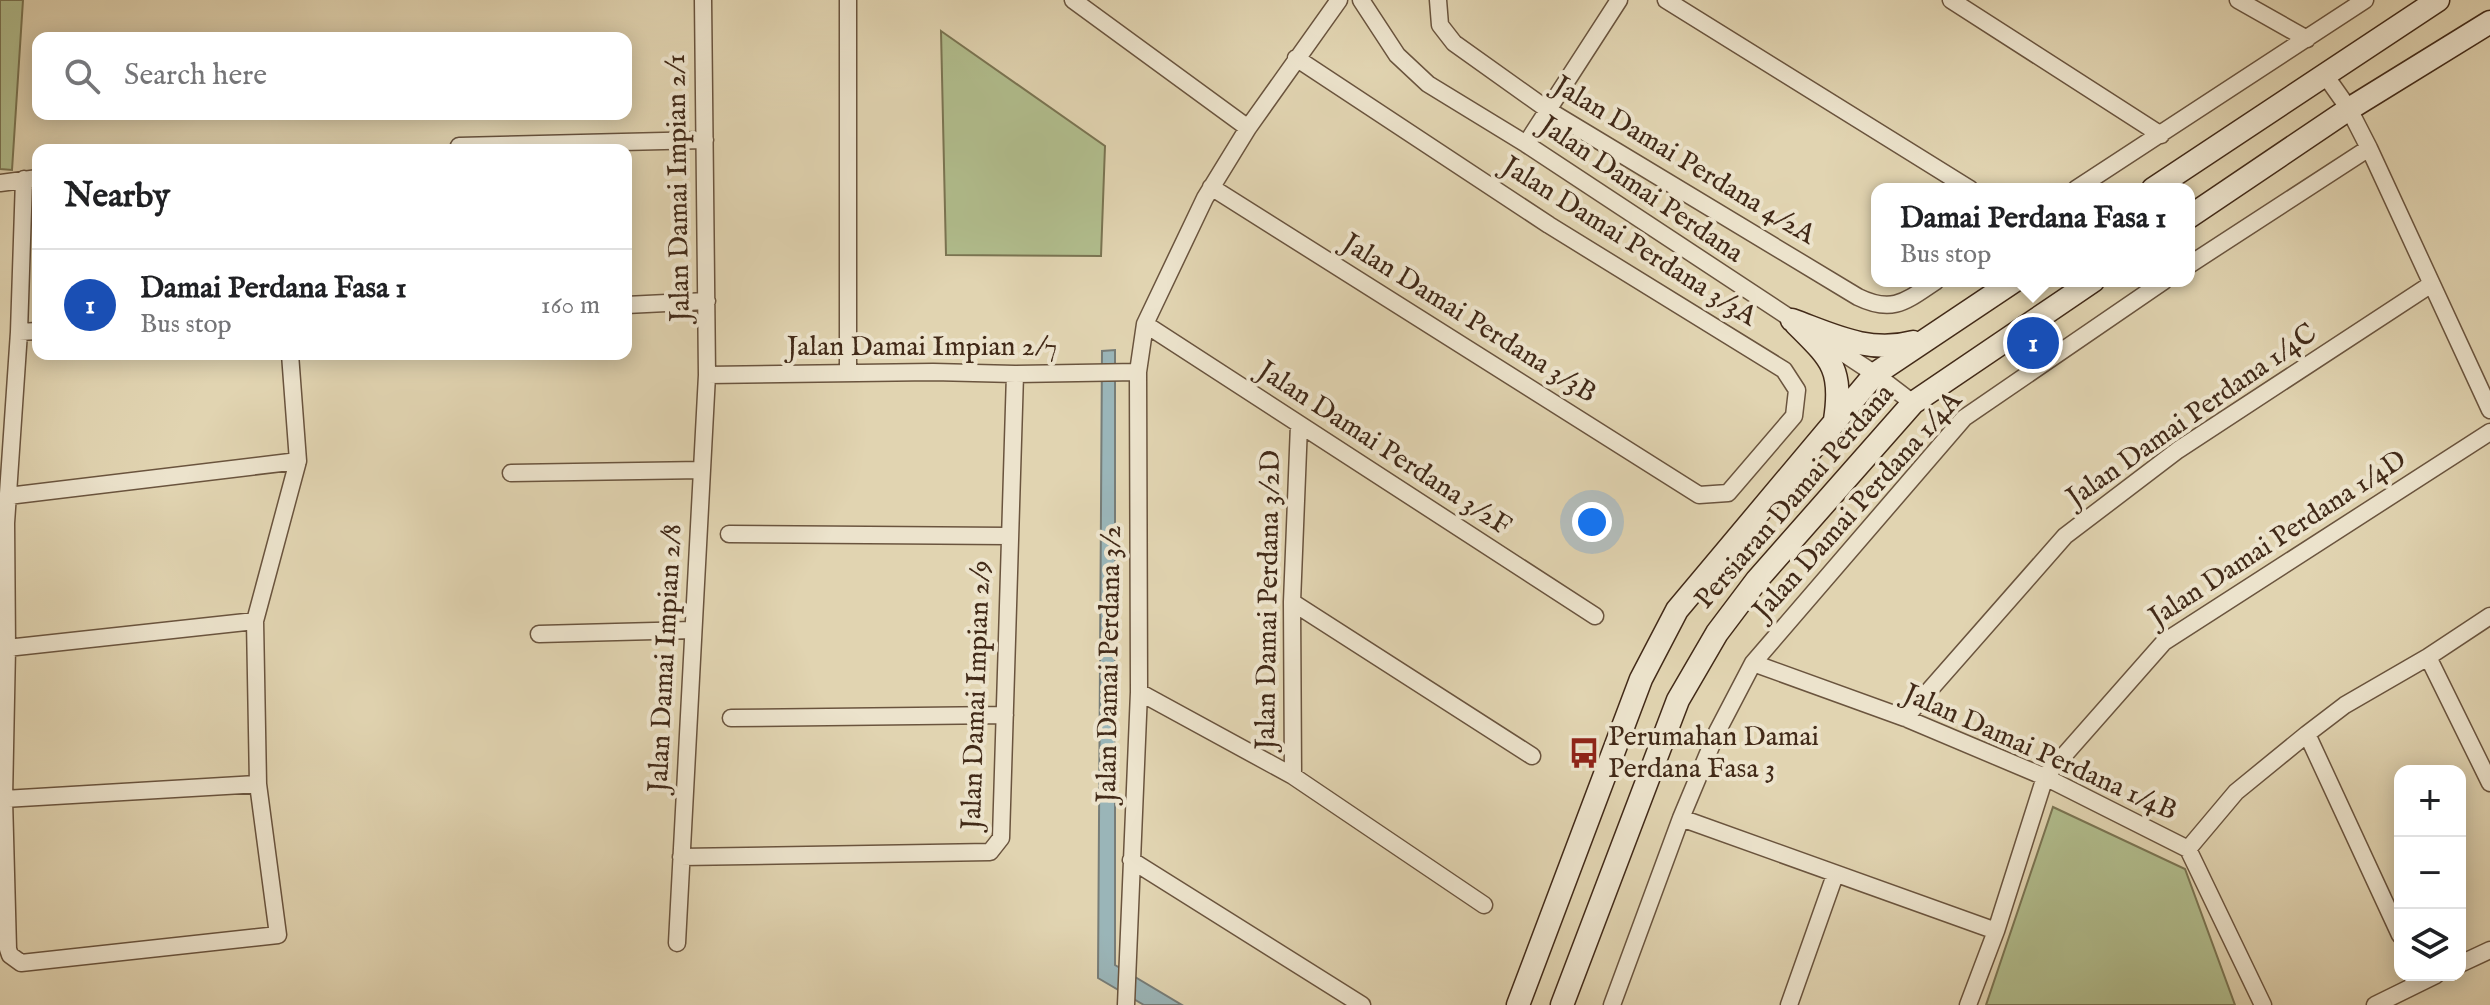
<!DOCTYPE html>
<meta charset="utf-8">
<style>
:root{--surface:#fff;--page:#f6f6f6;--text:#202124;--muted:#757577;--line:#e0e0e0;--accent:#8f2418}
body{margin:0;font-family:"IM FELL English",serif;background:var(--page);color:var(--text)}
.controls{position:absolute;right:24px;bottom:24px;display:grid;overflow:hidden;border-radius:16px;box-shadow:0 4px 20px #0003}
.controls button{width:72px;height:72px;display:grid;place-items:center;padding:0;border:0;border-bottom:2px solid var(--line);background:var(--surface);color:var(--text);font:40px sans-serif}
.you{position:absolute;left:1592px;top:522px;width:28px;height:28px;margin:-20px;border:6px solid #fff;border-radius:50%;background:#1a73e8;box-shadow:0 0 0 12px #1a73e833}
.badge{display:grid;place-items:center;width:52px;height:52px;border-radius:50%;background:var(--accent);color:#fff;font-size:26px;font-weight:700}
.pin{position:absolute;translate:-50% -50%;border:4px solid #fff;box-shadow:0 2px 8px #0006}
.popup{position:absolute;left:1871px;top:183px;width:324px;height:104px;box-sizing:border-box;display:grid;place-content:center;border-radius:16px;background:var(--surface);filter:drop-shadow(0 2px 6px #0005);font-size:26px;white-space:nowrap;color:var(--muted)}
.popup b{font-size:30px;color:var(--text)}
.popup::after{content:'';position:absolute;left:50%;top:100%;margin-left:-16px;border:16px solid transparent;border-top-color:var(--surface)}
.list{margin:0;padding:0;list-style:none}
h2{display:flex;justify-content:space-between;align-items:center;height:104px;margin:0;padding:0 32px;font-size:34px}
h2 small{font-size:26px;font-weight:400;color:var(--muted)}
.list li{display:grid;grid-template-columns:52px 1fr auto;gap:24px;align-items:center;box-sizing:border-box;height:112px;padding:0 32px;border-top:2px solid var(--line)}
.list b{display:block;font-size:30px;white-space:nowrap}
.list p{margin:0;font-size:26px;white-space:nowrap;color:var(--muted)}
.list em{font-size:26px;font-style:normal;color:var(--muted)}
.icon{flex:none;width:44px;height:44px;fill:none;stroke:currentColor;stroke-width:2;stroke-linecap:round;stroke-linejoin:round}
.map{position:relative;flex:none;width:2490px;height:1005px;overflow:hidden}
.search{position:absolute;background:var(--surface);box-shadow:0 4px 20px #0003;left:32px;top:32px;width:600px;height:88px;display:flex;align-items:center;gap:20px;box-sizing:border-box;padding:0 28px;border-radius:16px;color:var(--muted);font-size:30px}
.panel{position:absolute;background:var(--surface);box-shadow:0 4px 20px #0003;left:32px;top:144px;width:600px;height:216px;border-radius:16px}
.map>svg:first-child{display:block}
.green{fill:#b1bd8d;stroke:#7a7452;stroke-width:2}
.water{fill:#9ab5b8;stroke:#777d78;stroke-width:2}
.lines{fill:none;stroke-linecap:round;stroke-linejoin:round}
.minor-casing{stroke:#6a543e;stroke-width:19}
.secondary-casing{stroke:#422a18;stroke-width:25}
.minor{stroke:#ece3cc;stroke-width:16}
.secondary{stroke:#ece3cc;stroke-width:22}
.labels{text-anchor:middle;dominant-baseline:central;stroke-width:8;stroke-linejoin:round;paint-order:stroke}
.street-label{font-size:28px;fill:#422a18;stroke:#ece3cc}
.poi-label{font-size:28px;fill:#422a18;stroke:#ece3cc;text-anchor:start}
</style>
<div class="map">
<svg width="2490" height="1005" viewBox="0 0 2490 1005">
<rect width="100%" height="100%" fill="#e1d4b1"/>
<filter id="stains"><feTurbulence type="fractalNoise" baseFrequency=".0025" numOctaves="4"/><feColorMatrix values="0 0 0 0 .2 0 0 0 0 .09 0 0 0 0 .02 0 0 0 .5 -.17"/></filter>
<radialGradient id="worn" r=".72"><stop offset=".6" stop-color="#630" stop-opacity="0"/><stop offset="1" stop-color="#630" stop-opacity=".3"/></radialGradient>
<path class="green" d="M0 0H23L12 170 0 169Z
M941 31 1105 146 1101 256 946 255Z
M2053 807 2185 869 2235 1005H1986Z"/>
<path class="water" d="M1115 350V965L1182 1005H1144L1098 978 1102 351Z"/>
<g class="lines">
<defs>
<path id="minor" d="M1073 0 1248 128
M1361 0 1397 55 1428 84 1526 144 1875 374 1913 403
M1438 0 1440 25 1454 43 1548 110 1858 297C1893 314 1906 301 1936 281
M1666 0 1970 189
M1951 0 2161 135
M2238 0 2307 39
M2325 75 2349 109 2369 148 2490 410
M1526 144 1619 0
M459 146 705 140
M24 179 19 332 6 523 7 648 4 799 8 949 10 955 21 963 278 935 258 784 255 621 298 461 290 354
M0 183 38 178
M1211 187 1699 495 1728 493 1794 416 1797 390 1784 370 1549 225 1296 58
M2076 189 2365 0
M2189 265 2369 148
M626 305 707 301
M1145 324 1595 616
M19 332 38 331
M848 372V0
M707 375 933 372 1015 374 1138 372
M511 473 702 470
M8 496 298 461
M729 534 1009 536
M1292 602 1532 756
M539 634 693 630
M7 648 255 621
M2428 657 2490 783
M1753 663 1905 718 2045 777 2188 849 2263 1005
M1139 692 1293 776 1484 905
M731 718 1005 715
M1905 718 2065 536 2178 450 2430 285
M2307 734 2400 935
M1293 776 1292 602 1299 425
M4 799 258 784
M1681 818 1996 931
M2188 849 2236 792 2307 734 2345 705 2428 657 2490 616
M681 857 990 852 1001 838 1015 374
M1131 860 1362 1005
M677 943 707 375 703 0
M2460 964 2490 950
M1126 1005 1139 692 1138 372 1145 324 1205 198 1248 128 1339 0
M1612 1005 1681 818 1717 732 1753 663 1964 418 2164 281
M1789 1005 1835 875
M1968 1005 1996 931 2045 777 2164 642 2490 432
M2375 1005 2436 975"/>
<path id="secondary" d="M2153 189 2438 0
M2189 217 2349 109 2490 22
M1792 320C1833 335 1869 354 1913 342
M1796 324C1831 359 1843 368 1835 420
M1518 1005 1641 679 1677 610 1875 374 2014 281
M1562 1005 1678 700 1717 633 1757 580 1913 403 2093 281"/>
</defs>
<use href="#minor" class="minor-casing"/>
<use href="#secondary" class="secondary-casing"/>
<use href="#minor" class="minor"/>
<use href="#secondary" class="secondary"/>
</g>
<defs>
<symbol id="bus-bare" viewBox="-9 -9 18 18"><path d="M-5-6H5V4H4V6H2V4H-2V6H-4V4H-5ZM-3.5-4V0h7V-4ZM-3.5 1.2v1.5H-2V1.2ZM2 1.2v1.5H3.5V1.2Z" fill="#8f2418" stroke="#ece3cc" stroke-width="2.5" paint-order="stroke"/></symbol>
</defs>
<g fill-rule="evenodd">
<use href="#bus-bare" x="1562" y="731" width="44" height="44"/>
</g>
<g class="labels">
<g class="street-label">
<text transform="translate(1684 161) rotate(31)">Jalan Damai Perdana 4/2A</text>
<text transform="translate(679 188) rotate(-91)">Jalan Damai Impian 2/1</text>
<text transform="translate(1641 190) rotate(34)">Jalan Damai Perdana</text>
<text transform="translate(1629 242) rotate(32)">Jalan Damai Perdana 3/3A</text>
<text transform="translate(1469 319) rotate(32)">Jalan Damai Perdana 3/3B</text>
<text x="922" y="347">Jalan Damai Impian 2/7</text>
<text transform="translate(2192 416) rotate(-35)">Jalan Damai Perdana 1/4C</text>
<text transform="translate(1384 449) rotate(33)">Jalan Damai Perdana 3/2F</text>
<text transform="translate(1795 497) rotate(-49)">Persiaran Damai Perdana</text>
<text transform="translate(1858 506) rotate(-48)">Jalan Damai Perdana 1/4A</text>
<text transform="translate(2278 539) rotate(-33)">Jalan Damai Perdana 1/4D</text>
<text transform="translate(1269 600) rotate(-89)">Jalan Damai Perdana 3/2D</text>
<text transform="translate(666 658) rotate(-87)">Jalan Damai Impian 2/8</text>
<text transform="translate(1110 664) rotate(-89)">Jalan Damai Perdana 3/2</text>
<text transform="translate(977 695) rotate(-88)">Jalan Damai Impian 2/9</text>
<text transform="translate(2040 753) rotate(24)">Jalan Damai Perdana 1/4B</text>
</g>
<g class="poi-label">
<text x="1608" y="737">Perumahan Damai<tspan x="1608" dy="32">Perdana Fasa 3</tspan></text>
</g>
</g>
<rect width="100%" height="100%" filter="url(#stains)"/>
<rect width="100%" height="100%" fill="url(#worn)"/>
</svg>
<div class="controls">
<button>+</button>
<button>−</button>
<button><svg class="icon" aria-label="layers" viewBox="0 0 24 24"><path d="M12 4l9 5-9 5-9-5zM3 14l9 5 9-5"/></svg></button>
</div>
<div class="you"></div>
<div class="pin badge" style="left:2033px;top:343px;background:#1a4fb4">1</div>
<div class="popup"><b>Damai Perdana Fasa 1</b>Bus stop</div>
<div class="search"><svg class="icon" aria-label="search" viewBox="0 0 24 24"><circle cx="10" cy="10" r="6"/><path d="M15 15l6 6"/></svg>Search here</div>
<section class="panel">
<h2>Nearby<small></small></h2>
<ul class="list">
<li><span class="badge" style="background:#1a4fb4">1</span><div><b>Damai Perdana Fasa 1</b><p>Bus stop</p></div><em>160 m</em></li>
</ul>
</section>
</div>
